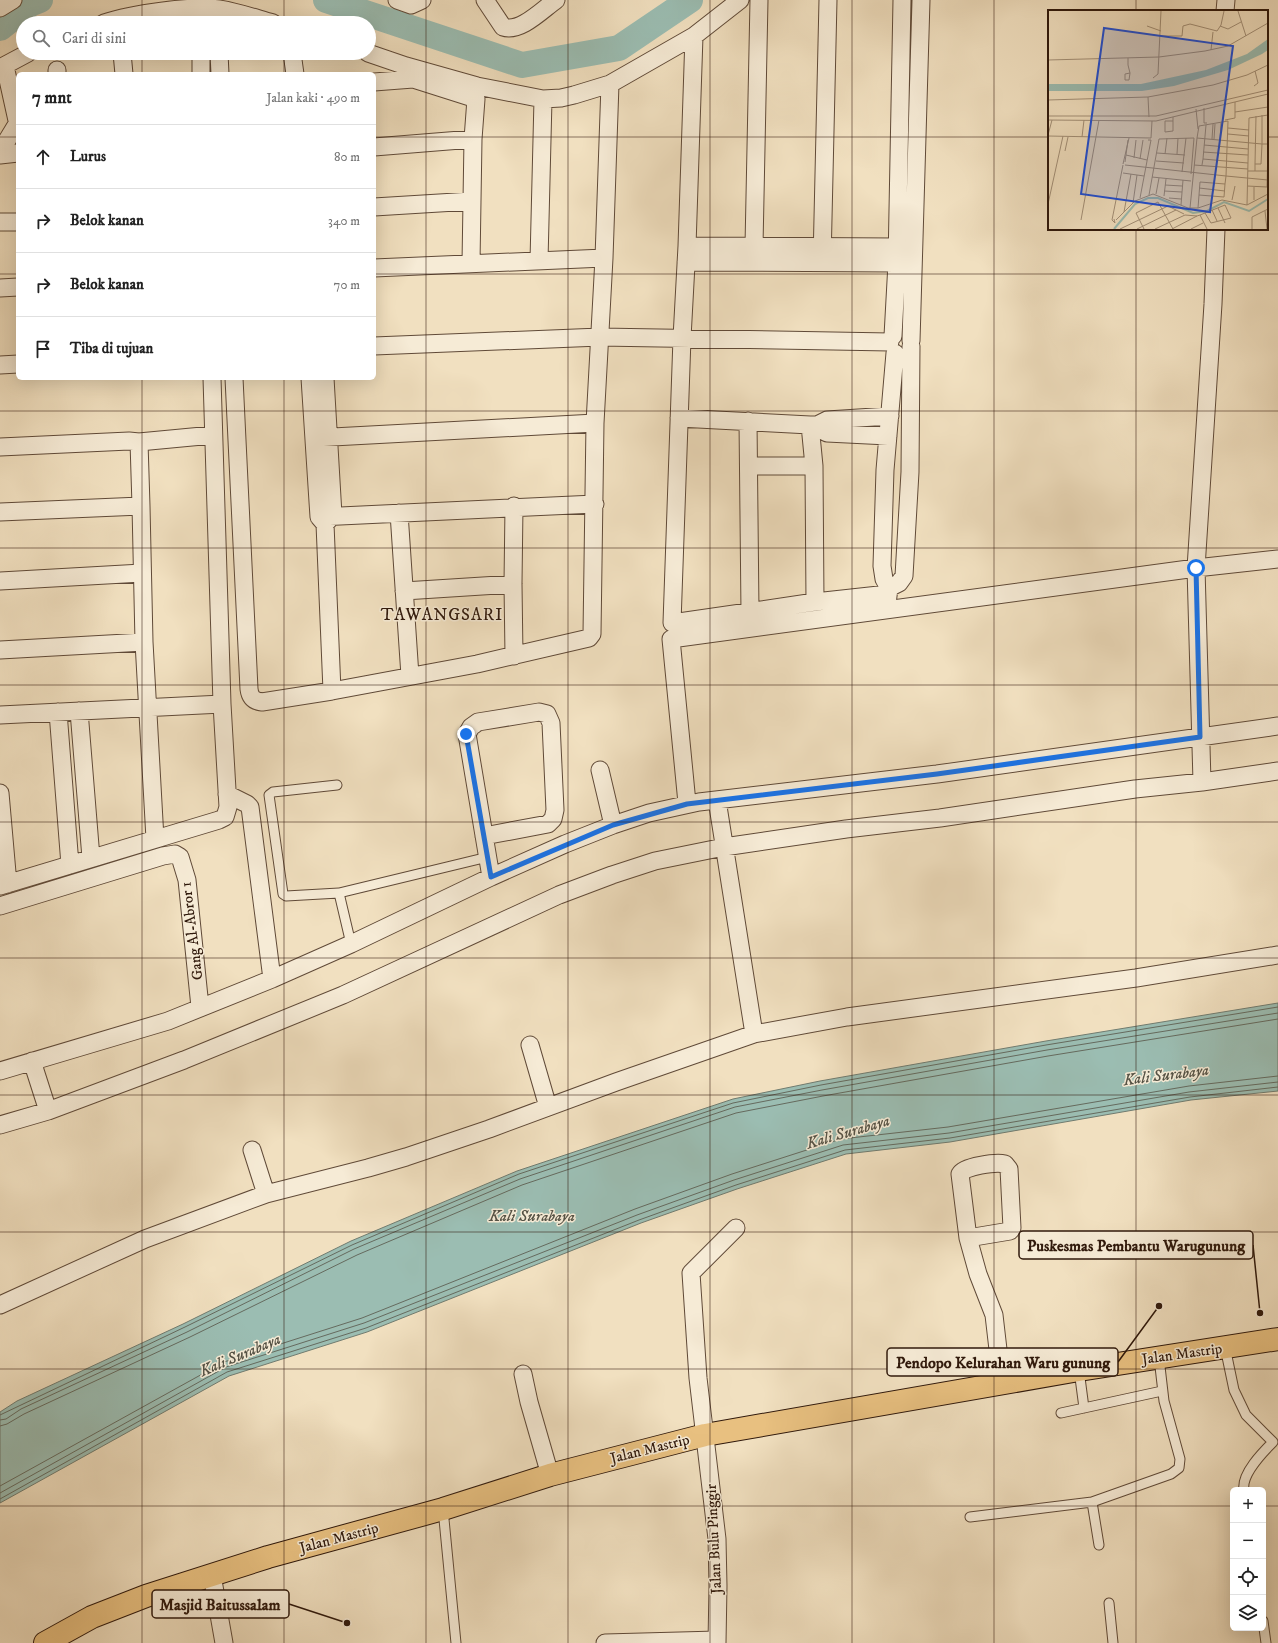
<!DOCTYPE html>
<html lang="id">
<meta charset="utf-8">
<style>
:root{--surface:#fff;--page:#f6f6f6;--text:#222;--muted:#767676;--line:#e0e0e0}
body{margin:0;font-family:"IM FELL DW Pica",serif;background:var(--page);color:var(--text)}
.controls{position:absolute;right:12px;bottom:12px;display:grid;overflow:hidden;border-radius:6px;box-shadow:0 4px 16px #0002}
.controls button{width:36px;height:36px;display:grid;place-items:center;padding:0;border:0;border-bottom:1px solid var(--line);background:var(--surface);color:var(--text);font:20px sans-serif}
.stop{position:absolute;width:12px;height:12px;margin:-9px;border:3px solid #1a73e8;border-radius:50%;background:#fff}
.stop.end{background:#1a73e8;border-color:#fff;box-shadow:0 1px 4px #0008}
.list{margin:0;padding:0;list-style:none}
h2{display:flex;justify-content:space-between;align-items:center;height:52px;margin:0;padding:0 16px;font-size:17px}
h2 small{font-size:13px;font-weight:400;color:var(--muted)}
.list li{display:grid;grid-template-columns:26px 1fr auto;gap:12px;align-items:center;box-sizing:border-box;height:64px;padding:0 16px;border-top:1px solid var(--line)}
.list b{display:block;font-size:15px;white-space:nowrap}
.list em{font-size:13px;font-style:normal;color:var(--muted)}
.icon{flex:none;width:22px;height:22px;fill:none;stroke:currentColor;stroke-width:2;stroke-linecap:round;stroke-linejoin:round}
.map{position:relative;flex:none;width:1278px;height:1643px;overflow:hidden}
.search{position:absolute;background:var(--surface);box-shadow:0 4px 16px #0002;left:16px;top:16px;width:360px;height:44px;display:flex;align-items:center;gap:10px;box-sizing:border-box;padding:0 14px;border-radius:22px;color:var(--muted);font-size:15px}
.panel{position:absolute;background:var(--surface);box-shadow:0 4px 16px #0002;left:16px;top:72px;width:360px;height:308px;border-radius:6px}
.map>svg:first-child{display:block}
.water{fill:#9bbdb2;stroke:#707b6f}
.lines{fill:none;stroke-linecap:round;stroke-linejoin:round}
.shore{stroke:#656a5e;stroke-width:1}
.river{stroke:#9bbdb2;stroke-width:26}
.lane-casing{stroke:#604a38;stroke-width:11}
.street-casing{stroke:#604a38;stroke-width:19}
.primary-casing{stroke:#2f180b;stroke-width:24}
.lane{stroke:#f6ebd6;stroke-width:9}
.street{stroke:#f6ebd6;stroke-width:17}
.primary{stroke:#e8c080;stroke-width:22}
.route{stroke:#1a73e8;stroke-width:5}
.grid{fill:none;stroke:#2f180b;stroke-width:1;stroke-opacity:0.55}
.labels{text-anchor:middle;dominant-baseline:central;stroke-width:3;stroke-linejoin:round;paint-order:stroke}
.street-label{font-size:15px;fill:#2f180b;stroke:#f6ebd6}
.water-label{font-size:16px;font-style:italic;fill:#555245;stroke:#f6ebd6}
.quarter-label{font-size:17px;letter-spacing:1px;fill:#2f180b;stroke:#f6ebd6}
.inset-river{fill:none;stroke:#9bbdb2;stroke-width:2}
.inset-road{fill:none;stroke:#a39078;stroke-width:1}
.view{fill:#1d4ed8;fill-opacity:0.15;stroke:#1d4ed8;stroke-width:2}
.inset-edge{fill:none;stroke:#2f180b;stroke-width:2}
.leader{fill:none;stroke:#2f180b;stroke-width:1.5}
.callout-dot{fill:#2f180b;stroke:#f6ebd6;stroke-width:1.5}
.callout{fill:#f6ebd6;stroke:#2f180b;stroke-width:1.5}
.callout-label{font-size:16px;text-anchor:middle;font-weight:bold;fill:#2f180b}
</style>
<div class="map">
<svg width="1278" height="1643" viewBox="0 0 1278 1643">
<rect width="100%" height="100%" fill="#f1e0c0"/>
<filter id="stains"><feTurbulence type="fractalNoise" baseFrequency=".005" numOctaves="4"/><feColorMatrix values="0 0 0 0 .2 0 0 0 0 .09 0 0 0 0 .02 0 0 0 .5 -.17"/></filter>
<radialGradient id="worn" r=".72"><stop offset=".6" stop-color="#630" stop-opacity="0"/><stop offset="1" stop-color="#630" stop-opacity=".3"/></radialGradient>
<path class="water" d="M1278 1003V1091L1191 1100 950 1142 846 1154 737 1189 641 1223 367 1332 229 1376 0 1503V1412L17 1401 183 1324 351 1241 517 1171 733 1099 820 1081 1046 1041Z"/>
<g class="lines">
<path class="shore" d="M0 1415 185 1327 352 1245 519 1174 733 1103 821 1085 1046 1045 1278 1007
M0 1420 6 1419 21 1409 187 1332 354 1249 520 1179 735 1107 822 1090 1047 1050 1278 1013
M0 1426 7 1424 24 1414 190 1337 357 1255 522 1185 736 1113 823 1096 1048 1056 1278 1019
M0 1486 224 1362 362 1318 635 1209 732 1174 841 1139 948 1127 1189 1086 1278 1076
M0 1493 226 1367 364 1323 637 1215 734 1180 843 1145 949 1133 1189 1092 1278 1082
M0 1499 227 1372 366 1328 639 1220 736 1185 845 1150 950 1138 1190 1097 1278 1087"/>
<path class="river" d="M326 0 522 65 619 48 690 0
M0 28 30 4 40 0"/>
<defs>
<path id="lane" d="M337 785 273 792 269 795 283 894 286 896 339 893 351 944
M339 893 488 857
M1225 1347 1234 1390 1246 1415 1273 1442C1263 1452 1241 1474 1244 1490
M1079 1370 1084 1408
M1061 1413 1162 1391
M443 1509 456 1643
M970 1517 1092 1502
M1099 1545 1092 1502 1171 1474 1179 1468 1180 1459 1164 1401 1159 1358
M1109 1603 1113 1643
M1263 1621 1266 1643"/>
<path id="street" d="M397 0 411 5 422 0
M485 0 503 27C520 33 542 10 556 0
M0 8 13 0
M1225 11 1226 0
M104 23C131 14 192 5 219 9 238 12 255 18 273 23
M694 36 687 246 682 338 672 623 815 602 888 594
M122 53 124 74
M201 53V74
M219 53 220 74
M292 53 295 74
M368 53 406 66 477 86 543 99 561 98 574 95 610 84 694 36 740 0
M5 66 18 125
M0 68 28 53
M57 70V74
M374 82 413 79 476 99 473 139 471 263
M374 147 473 139
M0 152 17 124
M0 155 18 153
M374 207 472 201
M0 222H18
M687 246 897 247
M539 261 543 99
M686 262 897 263
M755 262 754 246 759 0
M822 262 828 0
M374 268 604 258
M0 288 18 287
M893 336 897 263 902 0
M911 341 921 0
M374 346 600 337 890 342
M0 365 18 364
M234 378 249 689C250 697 253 701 262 702L332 691 477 664 589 638 592 634 595 423 604 258 610 84
M310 378 319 517 325 524 332 691
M325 378 333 515 326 523
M679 418 810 425H817L827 420 890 416
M748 421 750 612
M810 425 814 466 815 602
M817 425 823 431 827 433 888 436
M314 438 595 423
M0 447 129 441 139 442 213 435
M749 466H814
M141 506 144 642 155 839
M0 512 141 506 139 442
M399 513 410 676
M319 517 595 504
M0 581 142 573
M889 588 899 583 904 576 910 472 911 346
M404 591 513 584
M887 604 889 588 884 579 882 566 885 470 895 353
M0 650 144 642
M514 656 513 584 514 506
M79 711 91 858
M58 712 70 865
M0 715 222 704 212 378
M600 770 613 825
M1202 782 1196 568 1213 304 1216 229
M0 793 8 884
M227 794 247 804 250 807 272 979
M717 800 754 1034
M687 803 671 639 1196 568 1278 559
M484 836 548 824 553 819 555 810 551 723 547 714 539 712 478 722 471 727 467 734 491 877
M0 886 219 820 225 817 228 807 222 704
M0 906 163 856 175 854 180 857 187 880 200 1007
M530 1045 548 1107
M32 1061 48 1111
M0 1071 168 1021 272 979 351 944 491 877 565 844 613 825 649 813 699 802 937 774 1278 726
M0 1125 48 1111 184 1060 343 995 559 895 612 875 655 861 724 847 846 829 940 818 1135 789 1202 782 1278 771
M252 1150 266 1194
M968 1238 1010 1231 1012 1228 1009 1169 1005 1164C996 1162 964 1166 960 1174L968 1238 978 1274 994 1315 1002 1384
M0 1305 145 1239 266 1194 368 1168 406 1157 489 1129 616 1082 754 1034 847 1017 1136 978 1278 955
M523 1374 529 1402 550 1475
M212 1575 224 1643
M605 1643 717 1640
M717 1643 718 1586 717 1539 698 1378 691 1273 736 1228"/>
<path id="primary" d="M45 1643 92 1617 146 1596 268 1557 443 1509 550 1475 705 1435 1079 1370 1278 1339"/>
</defs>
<use href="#lane" class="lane-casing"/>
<use href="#street" class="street-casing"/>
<use href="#primary" class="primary-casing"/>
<use href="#lane" class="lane"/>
<use href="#street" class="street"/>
<use href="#primary" class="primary"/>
</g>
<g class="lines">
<path class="route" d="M466 734 491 877 613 825 687 804 937 774 1200 737 1196 568"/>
</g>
<path class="grid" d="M142 0V23M284 0V23M426 0V1643M568 0V1643M710 0V1643M852 0V1643M994 0V1643M1136 0V11M142 53V74M284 53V74M0 137H18M374 137H1049M1267 137H1278M1136 229V1643M0 274H18M374 274H1278M142 378V1643M284 378V1643M0 411H1278M0 548H1278M0 685H1278M0 822H1278M0 958H1278M0 1095H1278M0 1232H1278M0 1369H1278M0 1506H1233M1263 1506H1278"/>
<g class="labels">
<g class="street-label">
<text transform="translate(192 931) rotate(-97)">Gang Al-Abror 1</text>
<text transform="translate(1182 1354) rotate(-8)">Jalan Mastrip</text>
<text transform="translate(650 1449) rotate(-14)">Jalan Mastrip</text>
<text transform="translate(339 1538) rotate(-15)">Jalan Mastrip</text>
<text transform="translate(714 1539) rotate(-93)">Jalan Bulu Pinggir</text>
</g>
<g class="water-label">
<text transform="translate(1166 1075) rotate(-7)">Kali Surabaya</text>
<text transform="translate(848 1132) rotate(-16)">Kali Surabaya</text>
<text x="532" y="1216">Kali Surabaya</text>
<text transform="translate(240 1355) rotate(-23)">Kali Surabaya</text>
</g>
<g class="quarter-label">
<text x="442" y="615">TAWANGSARI</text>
</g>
</g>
<g transform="translate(1048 10)">
<rect width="220" height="220" fill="#f1e0c0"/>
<path d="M220 29V40L214 44 180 60 126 76 94 81H0V74H93L158 60 199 44Z" fill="#9bbdb2"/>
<path class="inset-river" d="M66 219 87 194 100 188H110L145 203 159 201 176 192 201 201 220 189"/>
<path class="inset-road" d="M190 1 198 26M99 16 113 21M172 16 180 19 193 12M113 26H134L135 16 142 14 169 21 173 15 176 1M163 40 165 22M80 48V55L82 63 81 70H77V64L82 63M0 50 111 47 157 41 180 36 220 13M105 68 110 64 113 1M206 76 210 73 207 61M100 87 101 107M0 90 100 87 165 75 199 65 220 55M156 98V113H159M148 99 150 119M187 102 220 97M0 106H108L220 80M125 107V121L117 122V111H125M0 110 108 111 220 84M177 110 187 108V92M180 118 201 120M180 124 201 126M0 125 4 110M0 126 103 128 104 111M34 127 36 110M164 129 165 114M166 129 167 114M172 130 173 113M156 135 200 139M17 141 20 127M155 142 200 145M109 143 137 145M117 144 119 128M129 144 130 128M78 145 99 150M86 148 88 130M92 149 95 130M155 149 158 115M108 151 136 153M77 152 80 130M75 154 81 128M207 154 208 106M77 155 178 166 180 111 151 116 149 128M146 155 200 159M154 155 155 149 200 153M200 161H219M207 161V154H213L214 134H220V129M134 162 138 128M75 163 96 166M104 167 143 171M177 174 178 166 220 170M117 175 134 176M199 176 219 177 220 134M206 177V190M151 178 177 181M116 181 134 182M108 184 111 168M101 185 111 129 146 128 143 164M116 186 118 169M92 188 103 130H100M121 188 133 189M184 190 187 176M85 193 89 165M0 194 15 126M133 195 135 170M199 195 201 108 220 105M142 198 149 128 214 134V105M150 198 152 172 177 174 176 187 151 185M170 198 177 213M164 200 169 211M217 201 219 219M76 202 87 191 105 184 140 198H150L174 190 199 195 220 184M152 205 159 219M66 209 67 213 64 210 75 155M33 210 51 110M68 210 76 202 83 164M72 219 120 196 136 204M89 219 128 200M96 219 88 203 110 192 125 219M107 219 137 205 149 206 152 205 177 195 183 208 163 213 157 203M124 219 149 206M143 219 155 213M204 219V207L220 199"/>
<path class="view" d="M56 18 185 36 162 202 33 184Z"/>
<rect width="220" height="220" class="inset-edge"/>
</g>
<path class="leader" d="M1260 1313L1253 1245M1159 1306L1118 1362M347 1623L289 1604"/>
<g class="callout-dot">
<circle cx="1260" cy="1313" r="4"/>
<circle cx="1159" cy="1306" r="4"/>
<circle cx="347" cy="1623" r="4"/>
</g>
<g class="callout">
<rect x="1019" y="1231" width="234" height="28" rx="4"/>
<rect x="887" y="1348" width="231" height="28" rx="4"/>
<rect x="152" y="1590" width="137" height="28" rx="4"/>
</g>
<g class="callout-label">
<text x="1136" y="1251">Puskesmas Pembantu Warugunung</text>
<text x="1003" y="1368">Pendopo Kelurahan Waru gunung</text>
<text x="220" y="1610">Masjid Baitussalam</text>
</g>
<rect width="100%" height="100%" filter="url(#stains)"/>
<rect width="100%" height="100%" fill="url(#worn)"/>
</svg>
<div class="controls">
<button>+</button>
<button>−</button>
<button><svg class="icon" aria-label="locate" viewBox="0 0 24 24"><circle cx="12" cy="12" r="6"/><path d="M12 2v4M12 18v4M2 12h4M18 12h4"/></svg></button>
<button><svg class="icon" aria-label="layers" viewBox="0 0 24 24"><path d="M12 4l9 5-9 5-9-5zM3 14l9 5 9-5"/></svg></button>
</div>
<div class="stop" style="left:1196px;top:568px"></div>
<div class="stop end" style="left:466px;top:734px"></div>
<div class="search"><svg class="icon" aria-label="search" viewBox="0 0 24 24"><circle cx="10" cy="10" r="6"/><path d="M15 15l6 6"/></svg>Cari di sini</div>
<section class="panel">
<h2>7 mnt<small>Jalan kaki · 490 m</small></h2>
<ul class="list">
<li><svg class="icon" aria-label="ahead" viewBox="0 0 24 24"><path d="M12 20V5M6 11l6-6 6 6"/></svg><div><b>Lurus</b></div><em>80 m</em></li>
<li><svg class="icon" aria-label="right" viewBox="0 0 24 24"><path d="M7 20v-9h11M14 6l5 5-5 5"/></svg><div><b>Belok kanan</b></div><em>340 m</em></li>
<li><svg class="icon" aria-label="right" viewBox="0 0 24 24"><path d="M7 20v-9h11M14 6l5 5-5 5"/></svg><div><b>Belok kanan</b></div><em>70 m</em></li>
<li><svg class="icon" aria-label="arrive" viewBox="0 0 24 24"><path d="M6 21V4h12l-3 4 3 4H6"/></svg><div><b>Tiba di tujuan</b></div></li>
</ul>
</section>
</div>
